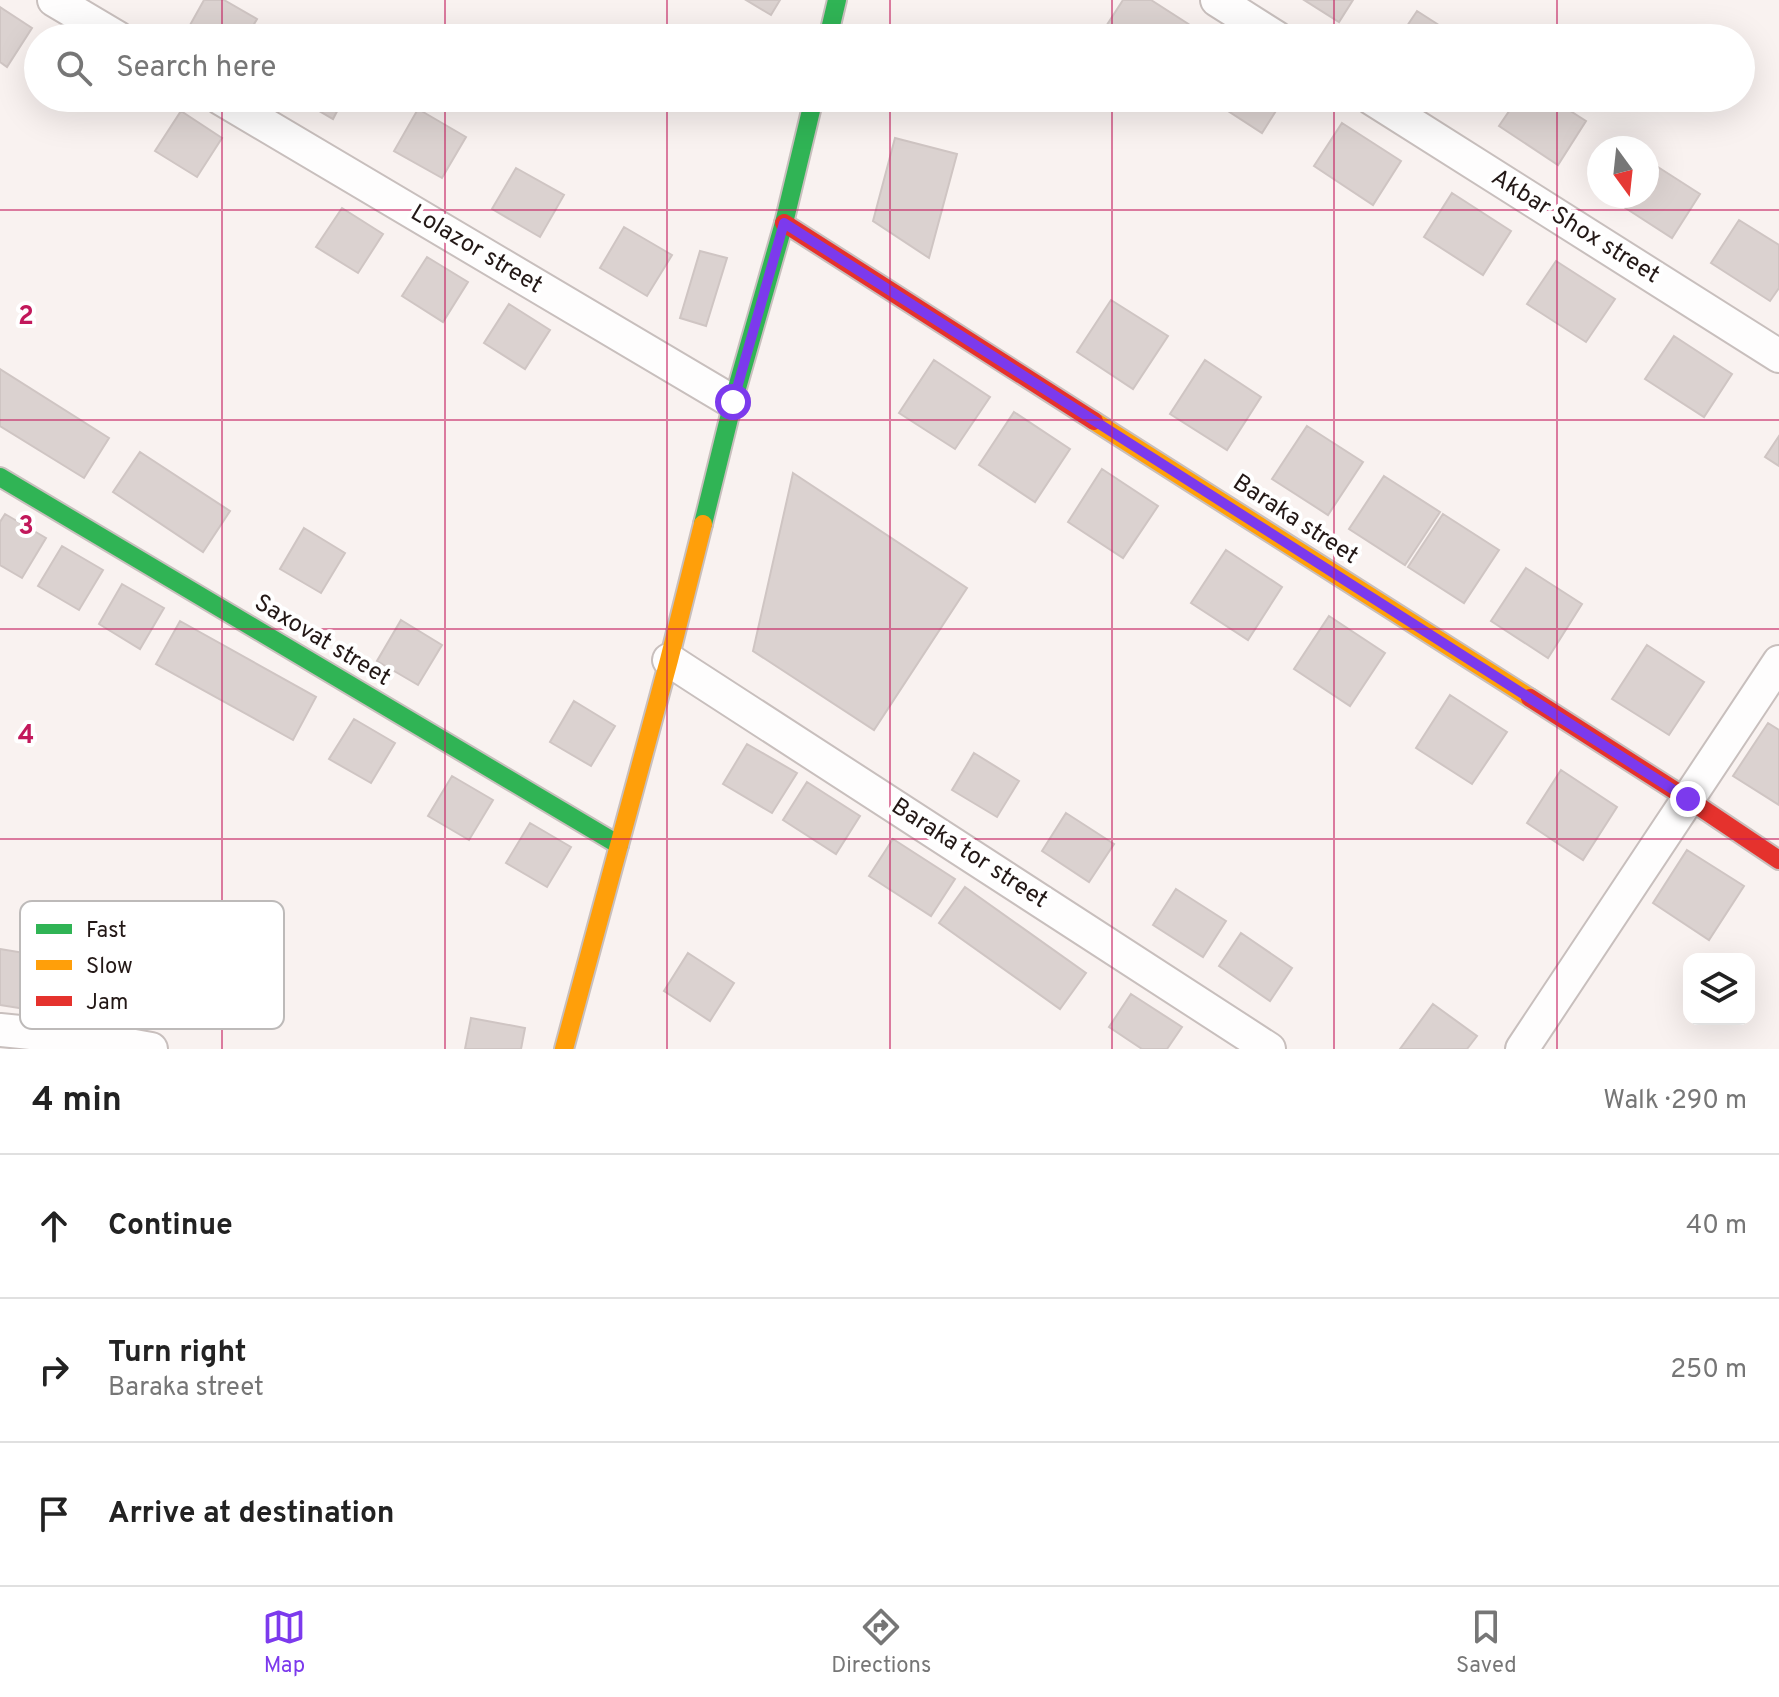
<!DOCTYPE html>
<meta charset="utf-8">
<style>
:root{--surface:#fff;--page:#f6f6f6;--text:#222;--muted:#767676;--line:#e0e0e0;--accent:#7c3aed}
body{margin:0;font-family:Overpass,sans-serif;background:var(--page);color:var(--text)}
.controls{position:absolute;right:24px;bottom:24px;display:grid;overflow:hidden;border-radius:16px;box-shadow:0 8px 32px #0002}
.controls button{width:72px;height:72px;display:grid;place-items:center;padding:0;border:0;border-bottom:2px solid var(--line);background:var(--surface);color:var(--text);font:40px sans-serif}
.compass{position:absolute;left:1587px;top:136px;width:72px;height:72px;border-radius:50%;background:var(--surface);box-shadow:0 8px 32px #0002;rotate:165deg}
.stop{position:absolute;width:24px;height:24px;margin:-18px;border:6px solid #7c3aed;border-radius:50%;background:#fff}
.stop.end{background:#7c3aed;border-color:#fff;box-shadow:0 2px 8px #0008}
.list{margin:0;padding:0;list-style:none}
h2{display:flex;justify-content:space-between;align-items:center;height:104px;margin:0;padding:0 32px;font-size:34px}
h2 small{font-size:26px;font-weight:400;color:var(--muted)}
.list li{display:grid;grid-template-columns:52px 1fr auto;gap:24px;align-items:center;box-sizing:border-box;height:144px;padding:0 32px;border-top:2px solid var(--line)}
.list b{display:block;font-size:30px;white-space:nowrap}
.list p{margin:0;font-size:26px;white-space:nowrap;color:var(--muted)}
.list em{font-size:26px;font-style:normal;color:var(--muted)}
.icon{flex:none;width:44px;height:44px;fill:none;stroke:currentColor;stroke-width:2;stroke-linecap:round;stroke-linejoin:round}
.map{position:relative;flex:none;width:1779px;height:1049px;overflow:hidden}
.search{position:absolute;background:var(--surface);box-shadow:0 8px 32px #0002;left:24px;right:24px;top:24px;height:88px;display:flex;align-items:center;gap:20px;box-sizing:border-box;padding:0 28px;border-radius:44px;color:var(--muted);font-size:30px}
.sheet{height:536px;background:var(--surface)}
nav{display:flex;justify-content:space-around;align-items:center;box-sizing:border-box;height:112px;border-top:2px solid var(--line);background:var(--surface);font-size:22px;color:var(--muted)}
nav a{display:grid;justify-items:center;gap:4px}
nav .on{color:var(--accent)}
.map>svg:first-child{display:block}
.building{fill:#dbd2d0;stroke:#cfc5c3;stroke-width:2}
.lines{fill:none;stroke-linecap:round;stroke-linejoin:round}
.street-casing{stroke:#c8bfbd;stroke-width:36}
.fast-casing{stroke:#c8bfbd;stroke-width:22}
.slow-casing{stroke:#c8bfbd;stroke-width:22}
.jam-casing{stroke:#c8bfbd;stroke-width:22}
.street{stroke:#fefdfd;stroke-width:32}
.fast{stroke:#30b455;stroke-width:18}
.slow{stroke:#ff9f0a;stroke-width:18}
.jam{stroke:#e5322d;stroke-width:18}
.route{stroke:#7c3aed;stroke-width:10}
.grid{fill:none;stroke:#c2185b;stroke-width:2;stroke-opacity:0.55}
.labels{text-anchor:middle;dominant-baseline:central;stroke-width:8;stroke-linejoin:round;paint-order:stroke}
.street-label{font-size:24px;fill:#231816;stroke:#fff}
.key{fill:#fff;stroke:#bdbab9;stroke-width:2}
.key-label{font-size:22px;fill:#231816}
.grid-label{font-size:26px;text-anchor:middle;font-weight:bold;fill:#c2185b;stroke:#fff;stroke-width:8;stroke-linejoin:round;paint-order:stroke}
</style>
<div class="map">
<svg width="1779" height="1049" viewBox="0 0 1779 1049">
<rect width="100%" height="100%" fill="#f9f2f0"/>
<path class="building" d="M204 0H224L257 19 246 38H193L185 34Z
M746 0H780L771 15Z
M1123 0H1151L1190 25 1182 38H1114L1103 31Z
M1304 0H1353L1339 22Z
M0 7 32 28 7 67 0 62Z
M1417 11 1459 38H1399Z
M297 98H344L333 119Z
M1208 98H1284L1262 133Z
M1518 98H1550L1586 121 1558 165 1499 126Z
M418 109 466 137 442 178 394 151Z
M181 111 222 138 197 177 155 151Z
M1342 123 1401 161 1373 205 1314 166Z
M895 138 957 154 929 258 873 221Z
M1647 160 1700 194 1672 238 1613 200 1615 196H1647Z
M516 168 564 195 540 237 492 209Z
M1452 193 1511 231 1483 275 1424 237Z
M342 208 383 234 358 273 316 247Z
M1739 220 1779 245V288L1770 301 1711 263Z
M624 227 672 255 647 296 600 268Z
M700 251 727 258 706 326 680 318Z
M427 257 468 282 443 322 402 296Z
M1556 261 1615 299 1586 342 1527 304Z
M1111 300 1168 336 1133 389 1077 352Z
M509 304 550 330 525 369 484 343Z
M1674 336 1732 374 1704 417 1645 379Z
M934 360 990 397 955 449 899 413Z
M1205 360 1261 397 1227 450 1170 414Z
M0 369 109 438 84 478 0 426Z
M1014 412 1070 449 1035 502 979 465Z
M1307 426 1363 462 1328 515 1272 479Z
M1779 436V466L1765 457Z
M140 452 230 511 203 552 113 492Z
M1102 469 1158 506 1123 558 1068 522Z
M793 473 967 588 874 730 753 651Z
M1384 476 1440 512 1405 565 1349 529Z
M5 514 46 538 22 578 0 565V522Z
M1443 514 1499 550 1464 603 1408 567Z
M304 528 345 553 321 593 280 569Z
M62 546 103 570 79 610 38 586Z
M1226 550 1282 587 1248 640 1191 603Z
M1526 568 1582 604 1548 658 1491 621Z
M122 584 164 608 140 649 99 624Z
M1329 616 1385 653 1350 706 1294 669Z
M401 620 442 645 418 685 377 661Z
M180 621 316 697 293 740 156 664Z
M1647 645 1704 682 1669 735 1612 699Z
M1450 695 1507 732 1472 784 1416 748Z
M574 701 615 726 591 766 550 742Z
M354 719 395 743 371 783 329 759Z
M1768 723 1779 730V805L1733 776Z
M747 744 797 773 772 813 723 784Z
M974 753 1019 781 997 817 952 790Z
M1561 770 1617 807 1583 860 1527 823Z
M452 776 493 800 469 840 428 816Z
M807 782 860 816 836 854 783 820Z
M1066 813 1114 844 1089 882 1042 851Z
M530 823 571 847 547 887 506 863Z
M893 839 955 879 931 916 869 876Z
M1687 850 1744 886 1709 940 1653 903Z
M965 887 1086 973 1060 1009 939 923Z
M1176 889 1226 921 1203 957 1153 925Z
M1241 933 1292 968 1270 1001 1219 966Z
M0 949 91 964 82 1018 0 1005Z
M688 953 734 983 710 1021 664 991Z
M1131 994 1182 1027 1167 1049H1142L1109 1027Z
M1433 1004 1477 1036 1467 1049H1400Z
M471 1018 525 1028 521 1049H465Z"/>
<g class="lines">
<defs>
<path id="street" d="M54 0 118 38
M1217 0 1277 38
M220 98 733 402
M1371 98 1779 356
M669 660 1269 1049
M0 1030 101 1040 151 1049
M1522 1049 1779 662"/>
<path id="fast" d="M828 38 837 0
M0 477 619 845
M703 524 733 402 784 223 814 98"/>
<path id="slow" d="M1094 421 1530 698
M564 1049 669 660 703 524"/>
<path id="jam" d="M784 223 1094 421
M1530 698 1688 799 1779 860"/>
</defs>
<use href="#street" class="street-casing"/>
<use href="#fast" class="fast-casing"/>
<use href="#slow" class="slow-casing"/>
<use href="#jam" class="jam-casing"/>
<use href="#street" class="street"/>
<use href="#fast" class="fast"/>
<use href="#slow" class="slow"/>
<use href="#jam" class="jam"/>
</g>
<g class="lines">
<path class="route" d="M733 402 784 223 1688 799"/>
</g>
<path class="grid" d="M222 0V38M445 0V38M667 0V38M890 0V38M1112 0V38M1334 0V38M1557 0V38M222 98V1049M445 98V1049M667 98V1049M890 98V1049M1112 98V1049M1334 98V1049M1557 98V1049M0 210H1779M0 420H1779M0 629H1779M0 839H1779"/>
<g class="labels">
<g class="street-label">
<text transform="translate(1575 227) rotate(32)">Akbar Shox street</text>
<text transform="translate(476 250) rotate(31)">Lolazor street</text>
<text transform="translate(1295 520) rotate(33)">Baraka street</text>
<text transform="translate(322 641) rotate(31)">Saxovat street</text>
<text transform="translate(969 854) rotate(33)">Baraka tor street</text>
</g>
</g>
<rect x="20" y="901" width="264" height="128" rx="12" class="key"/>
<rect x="36" y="924" width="36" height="10" fill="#30b455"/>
<rect x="36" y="960" width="36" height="10" fill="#ff9f0a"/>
<rect x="36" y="996" width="36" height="10" fill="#e5322d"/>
<g class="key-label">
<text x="86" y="937">Fast</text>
<text x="86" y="973">Slow</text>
<text x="86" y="1009">Jam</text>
</g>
<g class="grid-label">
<text x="26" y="324">2</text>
<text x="26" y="534">3</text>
<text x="26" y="743">4</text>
</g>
</svg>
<div class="controls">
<button><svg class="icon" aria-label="layers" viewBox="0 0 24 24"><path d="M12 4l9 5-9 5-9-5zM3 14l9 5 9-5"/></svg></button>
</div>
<svg class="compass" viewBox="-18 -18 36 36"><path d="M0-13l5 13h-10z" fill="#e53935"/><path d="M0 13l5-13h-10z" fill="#767676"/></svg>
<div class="stop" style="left:733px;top:402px"></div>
<div class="stop end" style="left:1688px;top:799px"></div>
<div class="search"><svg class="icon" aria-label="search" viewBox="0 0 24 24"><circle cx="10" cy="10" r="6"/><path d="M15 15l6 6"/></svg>Search here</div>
</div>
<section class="sheet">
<h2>4 min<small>Walk · 290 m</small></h2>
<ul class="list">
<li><svg class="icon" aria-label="ahead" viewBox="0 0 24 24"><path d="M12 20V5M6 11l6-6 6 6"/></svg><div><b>Continue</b></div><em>40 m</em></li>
<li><svg class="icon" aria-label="right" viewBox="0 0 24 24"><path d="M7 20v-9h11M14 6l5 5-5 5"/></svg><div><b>Turn right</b><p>Baraka street</p></div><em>250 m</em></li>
<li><svg class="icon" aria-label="arrive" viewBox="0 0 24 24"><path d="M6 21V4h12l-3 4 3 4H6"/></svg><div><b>Arrive at destination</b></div></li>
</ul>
</section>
<nav>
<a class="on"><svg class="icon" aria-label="map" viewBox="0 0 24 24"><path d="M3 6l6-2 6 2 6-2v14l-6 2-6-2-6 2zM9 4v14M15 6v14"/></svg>Map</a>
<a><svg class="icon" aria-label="directions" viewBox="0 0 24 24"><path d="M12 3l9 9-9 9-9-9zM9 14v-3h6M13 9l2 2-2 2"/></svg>Directions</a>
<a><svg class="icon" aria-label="saved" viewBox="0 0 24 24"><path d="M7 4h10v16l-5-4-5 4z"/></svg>Saved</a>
</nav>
